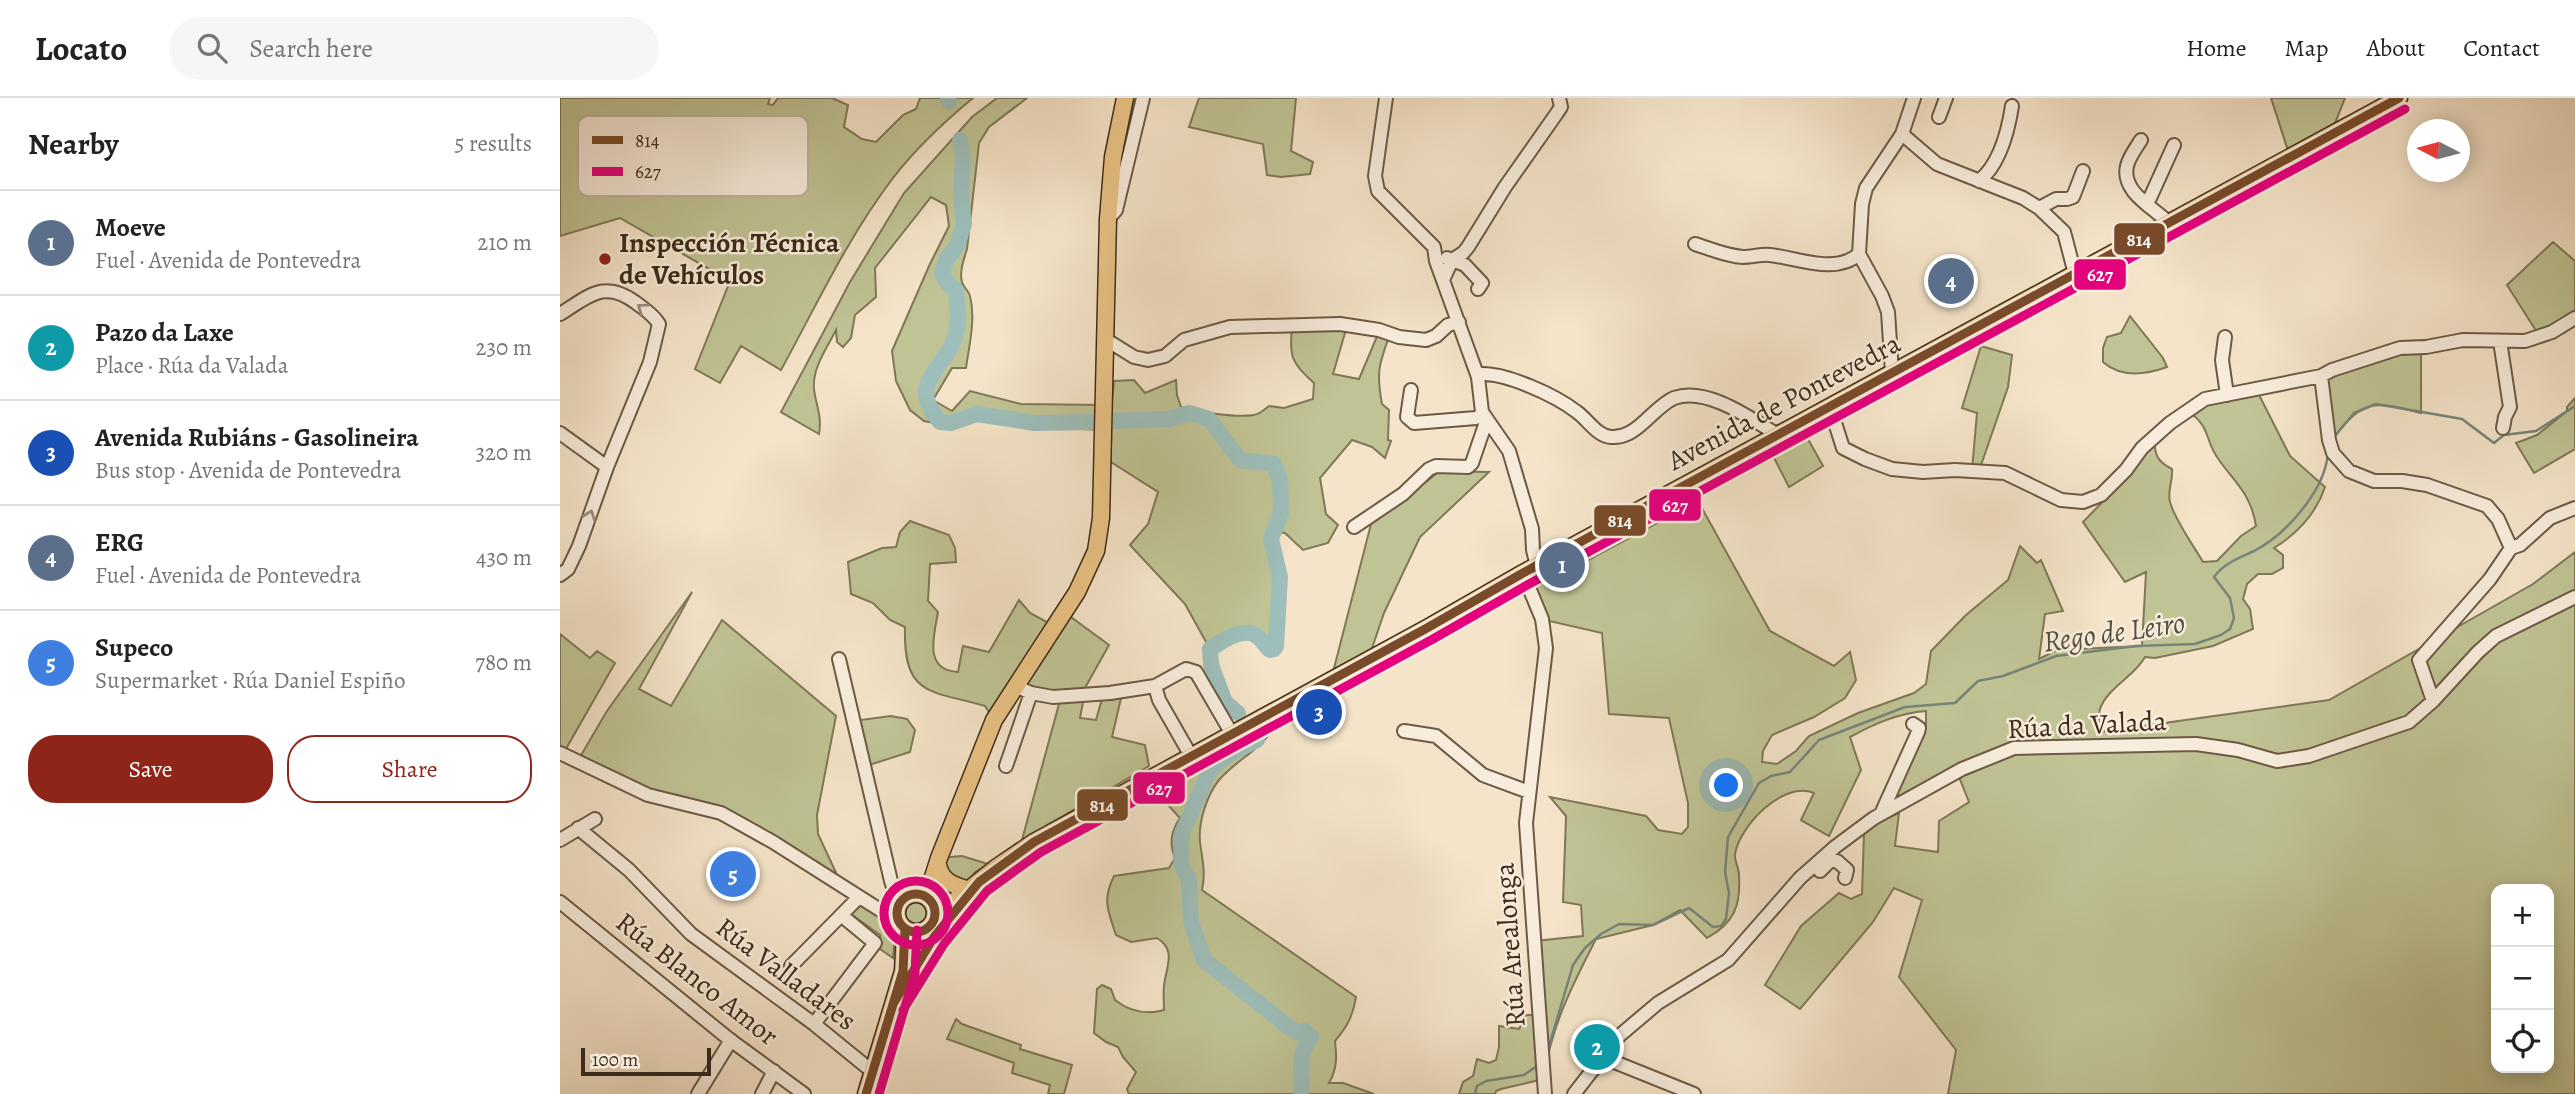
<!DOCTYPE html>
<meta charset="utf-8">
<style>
:root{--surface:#fff;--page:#f6f6f6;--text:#222;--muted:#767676;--line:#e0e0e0;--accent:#8f2418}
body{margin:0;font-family:Alegreya,serif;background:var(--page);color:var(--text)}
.controls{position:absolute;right:21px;bottom:21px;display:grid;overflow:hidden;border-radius:14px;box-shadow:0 4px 18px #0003}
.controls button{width:63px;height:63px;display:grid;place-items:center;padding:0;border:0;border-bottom:2px solid var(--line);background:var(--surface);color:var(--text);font:35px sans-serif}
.compass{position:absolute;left:1847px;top:21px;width:63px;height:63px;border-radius:50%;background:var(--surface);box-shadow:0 4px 18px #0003;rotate:276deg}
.scale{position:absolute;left:21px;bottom:18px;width:130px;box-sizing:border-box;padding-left:7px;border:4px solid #3e2c1a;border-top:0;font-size:19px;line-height:24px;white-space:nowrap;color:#3e2c1a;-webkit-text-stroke:5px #f8eddc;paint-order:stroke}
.you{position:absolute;left:1167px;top:688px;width:24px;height:24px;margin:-18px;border:5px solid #fff;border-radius:50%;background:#1a73e8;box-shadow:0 0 0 10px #1a73e833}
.badge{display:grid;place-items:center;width:46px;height:46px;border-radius:50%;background:var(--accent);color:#fff;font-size:23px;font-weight:700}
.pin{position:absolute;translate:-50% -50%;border:4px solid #fff;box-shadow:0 2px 7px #0006}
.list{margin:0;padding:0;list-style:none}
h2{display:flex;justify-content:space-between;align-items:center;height:91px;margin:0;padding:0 28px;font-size:30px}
h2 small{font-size:23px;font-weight:400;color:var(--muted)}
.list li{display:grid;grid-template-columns:46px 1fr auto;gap:21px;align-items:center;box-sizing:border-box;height:105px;padding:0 28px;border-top:2px solid var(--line)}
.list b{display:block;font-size:26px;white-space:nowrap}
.list p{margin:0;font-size:23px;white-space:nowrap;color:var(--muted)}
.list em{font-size:23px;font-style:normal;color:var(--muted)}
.actions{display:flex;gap:14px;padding:21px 28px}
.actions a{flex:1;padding:16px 0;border:2px solid var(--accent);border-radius:28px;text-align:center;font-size:24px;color:var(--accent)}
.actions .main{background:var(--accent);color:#fff}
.icon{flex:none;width:38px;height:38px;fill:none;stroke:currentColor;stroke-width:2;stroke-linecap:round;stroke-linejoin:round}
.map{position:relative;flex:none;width:2015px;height:996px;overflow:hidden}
header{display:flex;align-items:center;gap:42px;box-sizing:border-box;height:98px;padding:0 35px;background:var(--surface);border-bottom:2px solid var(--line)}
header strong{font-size:33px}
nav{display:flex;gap:38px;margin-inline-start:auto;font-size:24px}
.search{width:490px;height:63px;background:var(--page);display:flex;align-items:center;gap:18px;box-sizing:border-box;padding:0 24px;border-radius:38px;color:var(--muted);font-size:26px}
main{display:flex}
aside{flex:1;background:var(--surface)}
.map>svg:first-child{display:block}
.green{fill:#c0c394;stroke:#7f7857;stroke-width:2;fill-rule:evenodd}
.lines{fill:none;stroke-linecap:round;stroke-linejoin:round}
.stream{stroke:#77847a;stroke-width:2.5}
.river{stroke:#9dbeba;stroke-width:16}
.minor-casing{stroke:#6c5a46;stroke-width:16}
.major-casing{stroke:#3e2c1a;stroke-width:19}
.minor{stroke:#f8eddc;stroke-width:12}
.major{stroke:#eac284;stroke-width:16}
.bus-1-casing{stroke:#f8eddc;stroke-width:14}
.bus-2-casing{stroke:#f8eddc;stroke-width:14}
.bus-1{stroke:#7a4b2a;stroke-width:9}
.bus-2{stroke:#e5007d;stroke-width:9}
.oneway{stroke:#9b8c7b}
.poi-dot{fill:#8f2418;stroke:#f8eddc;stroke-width:2.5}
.labels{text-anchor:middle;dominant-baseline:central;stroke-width:5;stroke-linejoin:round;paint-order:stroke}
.poi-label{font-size:28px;font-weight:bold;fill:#3e2c1a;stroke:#f8eddc;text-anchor:start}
.street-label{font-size:28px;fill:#3e2c1a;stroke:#f8eddc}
.water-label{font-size:30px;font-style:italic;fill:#565042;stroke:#f8eddc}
.key{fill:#f8eddc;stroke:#c0b3a2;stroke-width:2}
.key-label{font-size:19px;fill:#3e2c1a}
.line-badge{stroke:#f8eddc;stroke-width:2.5}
.badge-label{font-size:19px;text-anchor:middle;font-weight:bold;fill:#fff}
</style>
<header>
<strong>Locato</strong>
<div class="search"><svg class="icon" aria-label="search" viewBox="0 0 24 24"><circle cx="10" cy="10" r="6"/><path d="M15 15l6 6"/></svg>Search here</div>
<nav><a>Home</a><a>Map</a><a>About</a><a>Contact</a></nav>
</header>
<main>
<aside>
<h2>Nearby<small>5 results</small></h2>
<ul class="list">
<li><span class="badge" style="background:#5c6f8a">1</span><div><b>Moeve</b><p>Fuel · Avenida de Pontevedra</p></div><em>210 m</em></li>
<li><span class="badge" style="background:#0f9aa8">2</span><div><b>Pazo da Laxe</b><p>Place · Rúa da Valada</p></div><em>230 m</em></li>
<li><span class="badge" style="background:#1a4fb4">3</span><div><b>Avenida Rubiáns - Gasolineira</b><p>Bus stop · Avenida de Pontevedra</p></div><em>320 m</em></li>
<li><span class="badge" style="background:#5c6f8a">4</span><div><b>ERG</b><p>Fuel · Avenida de Pontevedra</p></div><em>430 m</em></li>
<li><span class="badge" style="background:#3f7fe0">5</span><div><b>Supeco</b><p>Supermarket · Rúa Daniel Espiño</p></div><em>780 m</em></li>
</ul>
<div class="actions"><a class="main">Save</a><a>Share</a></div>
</aside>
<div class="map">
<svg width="2015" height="996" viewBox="0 0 2015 996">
<rect width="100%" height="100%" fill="#f5e4c9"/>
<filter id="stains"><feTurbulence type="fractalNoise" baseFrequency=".00286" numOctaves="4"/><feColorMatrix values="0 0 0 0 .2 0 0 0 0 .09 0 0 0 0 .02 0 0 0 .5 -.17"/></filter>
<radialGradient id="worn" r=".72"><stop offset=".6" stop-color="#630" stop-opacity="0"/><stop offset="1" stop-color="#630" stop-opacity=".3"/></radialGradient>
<path class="green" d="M0 0H210L208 6 213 7 218 0H272L288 7 284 29 302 41 316 44 343 17 356 11 360 0H413C384 24 356 50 333 80 288 139 256 208 221 272L181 248 160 285 135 271 170 183 60 120 0 138Z
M437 0H467L429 29 419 45 407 151C404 161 399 174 402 184 403 189 409 193 410 198 416 221 409 248 406 270H392L373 302 392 313 410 293 461 306 544 307 552 303 554 283 574 282 585 295 616 282 617 297 621 309C639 314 675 320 694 317 700 316 704 312 709 308L724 310 753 301 754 285C731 265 729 258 732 228H787L773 276 799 281 818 236H830C819 266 816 274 822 306L829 312 828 342 831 343 825 360 812 349 792 342 760 380 766 416 778 427 768 445 743 452 725 435 714 434C712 451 719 465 720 482 721 504 714 526 716 548L710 552C705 547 700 539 693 536 680 531 661 543 650 551L625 506 570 447 588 426 598 394 543 359V332L477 329 415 319 395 329 364 323 350 312 336 283 332 253 369 168 389 128 386 107 371 99 315 170 316 199 295 217 291 240 283 249 277 244 276 232C267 250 252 270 254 291 256 308 262 317 259 336L221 314 290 184 344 95 412 19Z
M639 0H736L731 53 753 64 750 76 721 79 707 77 703 46 629 29Z
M1711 0H1785L1770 38 1730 59Z
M1993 144 2015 163V221L1980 239 1947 187Z
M1570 218 1603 260 1607 269C1585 277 1561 280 1543 264V250L1547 239 1561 235Z
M1421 248 1452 257 1448 289 1419 373 1412 372 1417 315 1402 310Z
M1861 249V315C1817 304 1805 299 1775 338L1765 306 1761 278Z
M1696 291 1730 358 1765 389C1756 416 1738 435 1714 450L1723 457V470L1712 476H1698L1687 486 1683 501 1690 511 1693 531 1653 548 1595 560 1585 559C1575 578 1547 590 1540 611 1538 617 1539 627 1539 634L1769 602 1973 486 2015 454V996H1388L1396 952 1339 879 1362 802 1334 790 1313 824 1240 911 1205 887 1241 828 1279 795 1291 801 1302 796 1304 736 1319 724 1339 715 1335 748 1378 754 1379 723 1409 704 1395 669 1337 699 1335 692 1366 626V613C1338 615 1314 626 1290 639L1301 672 1269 738 1241 722 1254 695C1224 682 1180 727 1175 756 1174 762 1179 770 1179 777 1181 808 1174 825 1147 840L1120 812 1093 827 1036 841C1013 886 990 930 984 981L941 991 936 993 935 996H899L903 984 913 978 917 961 929 965 936 962 939 949V928L959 931 966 917H979L975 843 1023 838 1021 807 1003 804 1006 718 990 699 1086 718 1098 732 1122 736 1128 729V705L1109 620 1049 616 1042 535 989 523 967 473 1011 449 1021 466 1138 403 1210 533 1274 568 1290 554 1296 582 1285 600 1254 619 1212 637 1203 653 1202 664 1217 666 1236 653 1249 638 1298 615 1354 595 1366 586 1371 553 1406 517 1448 482 1460 448 1477 465 1481 462 1503 513 1485 516 1479 561 1497 552 1582 548 1586 474 1565 484 1523 424 1556 390 1594 340C1595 356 1596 363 1612 371 1613 382 1607 394 1610 404 1615 422 1633 447 1643 464L1657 463 1681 438 1696 428C1691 396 1676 386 1659 362 1644 342 1652 330 1628 313ZM1936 791H1989V970H1936Z
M2015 300V351L1974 375 1956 345 1977 337 2007 313V309Z
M1244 334 1263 368 1229 389 1210 352Z
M880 373 929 374 860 439 824 515 808 562 771 582 811 426Z
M350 423 389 437 395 450 396 464 370 466 368 503 378 514C374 538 363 572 398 574L403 548 429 554 459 502 470 515 494 528 504 514 549 547 526 588 520 620 536 622 542 601 561 600 552 639 585 647 589 668 462 742 502 595 472 591 459 582 434 622 425 608C370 592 343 599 345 529L330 522 313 505 291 496 288 464 322 450 336 449 340 434Z
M132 494 79 591 111 608 162 522 276 618 257 717 258 736 278 779 161 715 114 705 17 664 47 613Z
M0 536 30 560 37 553 55 565 3 656 0 655Z
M331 618 347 621 355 632 350 654 309 667 300 622Z
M708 627 711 633C701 651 674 664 659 682 647 697 638 724 640 744 642 761 646 774 642 792L796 899C793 918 787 929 775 943 777 960 777 971 769 985H783L814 996H569L567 991 576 974 563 959 558 949 546 944 534 935 537 891 542 887 551 891 555 902C569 913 586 917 604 912 604 904 603 896 604 888 606 869 617 852 597 840L571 844 556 837C548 813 542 802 554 778L609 770 615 760C609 745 611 733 620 720L606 705 598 688Z
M402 758 428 766 414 775 422 782 389 785 379 760Z
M344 815a12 12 0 1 1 24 0a12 12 0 1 1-24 0Z
M299 806 333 827 335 837 333 860 317 849 320 843V837L291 816Z
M396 921 402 926 461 947 460 951 512 967 504 996H488L490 987 452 975 454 965 387 941Z"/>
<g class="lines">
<path class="stream" d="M1775 338 1794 315 1816 306 1902 321 1934 345 1944 337 1976 333 2015 308
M987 955 1013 867 1025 850 1041 836 1059 826 1093 827 1129 810 1153 829 1161 828 1166 821 1169 795 1165 774 1168 739 1199 685 1211 678 1230 674 1259 642 1345 609 1395 605 1418 583 1443 578 1496 558 1576 548 1635 546 1661 537 1670 531 1674 520 1670 500 1654 479C1664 465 1679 460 1694 453 1727 436 1765 392 1768 355
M915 996 917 988 926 983 964 977 977 968"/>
<path class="river" d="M388 0 389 4
M400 42 403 59 401 99 404 126 397 148 387 161 382 175 388 186 396 192C397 207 400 221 396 236 386 272 345 284 380 324L391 325 417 316 474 325 532 324
M550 323 609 321 629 315 649 321 680 362 714 366 720 383 721 415 711 441 720 479 716 548 714 551 710 552C705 548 703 543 698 539 685 527 662 543 650 551L651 567 665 604 678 615
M698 629 697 642 668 657 650 672 622 735 621 766 629 782 631 824 644 862 730 930 737 934 745 933 751 939C735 961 744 973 741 996"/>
<defs>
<path id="minor" d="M826 0 815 78 818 93 874 149 876 163 918 279 922 314 949 353 972 431 973 452 977 468
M1379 19 1386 0
M1342 36 1377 66 1463 100 1479 110 1504 134 1515 176
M1581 42C1576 50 1569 59 1567 68 1561 94 1593 109 1609 125
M1419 83C1440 66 1448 34 1452 8
M1585 103 1590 100 1614 47
M1479 110 1496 101H1507L1513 99 1523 73
M549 120 556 112 583 0
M1135 146C1151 151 1166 158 1183 159 1192 159 1201 156 1210 157 1238 160 1275 177 1299 156
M887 160 905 167 922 185 918 191
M883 182 892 162 903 155 908 149 945 89 997 15 1001 9 999 0
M0 216C28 199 44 181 75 204 84 211 93 216 99 226L90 264 47 369 19 448 8 471 0 477
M1665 239 1662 262 1667 297
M545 241 574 259 588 262 605 258 624 242 670 229 780 226 819 232 839 239 866 242 876 238 888 227 899 224
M1940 243 1950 309 1945 319 1943 330
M1332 275 1328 214 1322 198 1299 156 1302 106 1306 90 1342 36 1354 0
M917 276C945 274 995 297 1017 314 1028 322 1037 338 1051 339 1065 340 1075 332 1084 324 1093 316 1103 305 1114 300 1147 288 1191 321 1218 337
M1761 278 1769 342 1773 355 1789 373 1814 383H1842L1867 387 1927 408 1938 421 1951 450 1930 481 1859 562 1873 603
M851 292 847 319 854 325 916 320 920 318 922 314
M1270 309 1283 350 1305 361 1332 371 1363 374 1395 372 1445 375 1501 402 1523 404 1541 397 1566 372 1582 350 1610 325 1645 301 1761 278 1772 272 1840 250 1866 249 1903 242 1965 243 1992 234 2015 220
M0 335 47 369
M794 429 843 396 869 371 876 368 908 369 912 365 927 321
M1951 450 1960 447 1990 420 2015 410
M963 475 982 521 986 550 966 725 985 996
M279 561 331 783 339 806
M455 588 471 595 493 599 550 595 595 588 626 571 636 574 672 636
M595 588 599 602 631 658
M844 633 876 638 923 677 969 694
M0 655 88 697 161 715 213 744 339 824
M446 668 471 595
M1321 716 1358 634 1359 630 1353 626
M18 730 69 772 131 836 254 926 313 974
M0 742 35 721
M1260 773 1270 763H1277L1287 772 1285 780
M0 804 169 941 244 996
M231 868 299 799
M254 926 315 845 281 817
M1042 959 1134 996
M138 996 171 942
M202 996 214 973
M1014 996 1059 938 1098 905 1168 862 1240 780 1275 749 1314 720 1402 671 1454 650 1636 646 1678 652 1717 663 1749 658 1849 624 1873 603 1918 554 1936 538 2015 499"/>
<path id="major" d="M378 767C381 781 390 786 403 790
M337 815a19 19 0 1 1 38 0a19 19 0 1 1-38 0Z
M367 798 379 760 434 622 517 494 536 453 541 420 548 121 553 59 565 0
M376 818 437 769 474 744 867 530 963 475 1839 0
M344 889 374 839 400 807
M306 996 343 873 345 831"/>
</defs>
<use href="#minor" class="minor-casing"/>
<use href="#major" class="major-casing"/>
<use href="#minor" class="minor"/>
<use href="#major" class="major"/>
<defs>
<path id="bus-1" d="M337 815a19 19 0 1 1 38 0a19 19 0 1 1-38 0Z
M333 906 374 839 419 784 474 744 867 530 963 475 1839 0
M306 996 343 873 345 831"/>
<path id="bus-2" d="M324 815a32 32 0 1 1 64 0a32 32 0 1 1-64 0Z
M343 912 384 846 427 793 481 754 873 541 969 486 1845 11
M319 996 355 875 357 832"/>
</defs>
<use href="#bus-1" class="bus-1-casing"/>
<use href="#bus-2" class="bus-2-casing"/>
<use href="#bus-1" class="bus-1"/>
<use href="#bus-2" class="bus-2"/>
</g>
<defs><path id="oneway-chevron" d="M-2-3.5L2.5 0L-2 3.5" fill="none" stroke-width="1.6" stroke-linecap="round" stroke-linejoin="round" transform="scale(1.75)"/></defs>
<g class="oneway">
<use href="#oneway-chevron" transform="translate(82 210) rotate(-144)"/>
<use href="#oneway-chevron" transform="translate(30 417) rotate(-70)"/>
</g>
<circle class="poi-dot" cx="45" cy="161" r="7"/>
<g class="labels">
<g class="poi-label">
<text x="59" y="145">Inspección Técnica<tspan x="59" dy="32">de Vehículos</tspan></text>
</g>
<g class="street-label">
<text transform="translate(1224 304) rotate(-28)">Avenida de Pontevedra</text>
<text transform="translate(1527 627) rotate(-3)">Rúa da Valada</text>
<text transform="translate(950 847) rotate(-94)">Rúa Arealonga</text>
<text transform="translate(226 876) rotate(37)">Rúa Valladares</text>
<text transform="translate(137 881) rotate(38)">Rúa Blanco Amor</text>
</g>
<g class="water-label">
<text transform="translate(1554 534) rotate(-8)">Rego de Leiro</text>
</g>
</g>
<rect x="18" y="18" width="230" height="80" rx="10" class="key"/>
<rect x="32" y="38" width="31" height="8" fill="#7a4b2a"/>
<rect x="32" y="69" width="31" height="9" fill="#e5007d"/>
<g class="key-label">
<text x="75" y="49">814</text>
<text x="75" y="80">627</text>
</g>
<g class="line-badge">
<rect x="1553" y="124" width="53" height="34" rx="7" fill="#7a4b2a"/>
<rect x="1513" y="160" width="54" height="33" rx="7" fill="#e5007d"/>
<rect x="1088" y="390" width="54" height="34" rx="7" fill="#e5007d"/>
<rect x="1033" y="406" width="54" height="33" rx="7" fill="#7a4b2a"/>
<rect x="572" y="673" width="54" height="34" rx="7" fill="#e5007d"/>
<rect x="516" y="690" width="53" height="34" rx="7" fill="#7a4b2a"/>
</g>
<g class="badge-label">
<text x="1579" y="148">814</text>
<text x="1540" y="183">627</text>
<text x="1115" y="414">627</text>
<text x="1060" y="429">814</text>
<text x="599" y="697">627</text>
<text x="542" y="714">814</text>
</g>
<rect width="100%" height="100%" filter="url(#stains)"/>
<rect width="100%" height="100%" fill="url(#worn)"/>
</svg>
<div class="controls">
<button>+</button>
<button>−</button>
<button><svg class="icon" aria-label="locate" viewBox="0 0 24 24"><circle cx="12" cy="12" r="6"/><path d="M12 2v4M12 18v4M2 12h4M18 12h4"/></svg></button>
</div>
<svg class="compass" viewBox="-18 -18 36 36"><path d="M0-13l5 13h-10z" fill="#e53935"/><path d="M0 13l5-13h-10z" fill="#767676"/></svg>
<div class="scale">100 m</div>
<div class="you"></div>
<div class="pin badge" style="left:1002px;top:467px;background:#5c6f8a">1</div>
<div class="pin badge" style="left:1037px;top:949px;background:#0f9aa8">2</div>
<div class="pin badge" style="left:759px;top:614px;background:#1a4fb4">3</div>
<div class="pin badge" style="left:1391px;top:183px;background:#5c6f8a">4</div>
<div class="pin badge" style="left:173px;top:776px;background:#3f7fe0">5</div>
</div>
</main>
